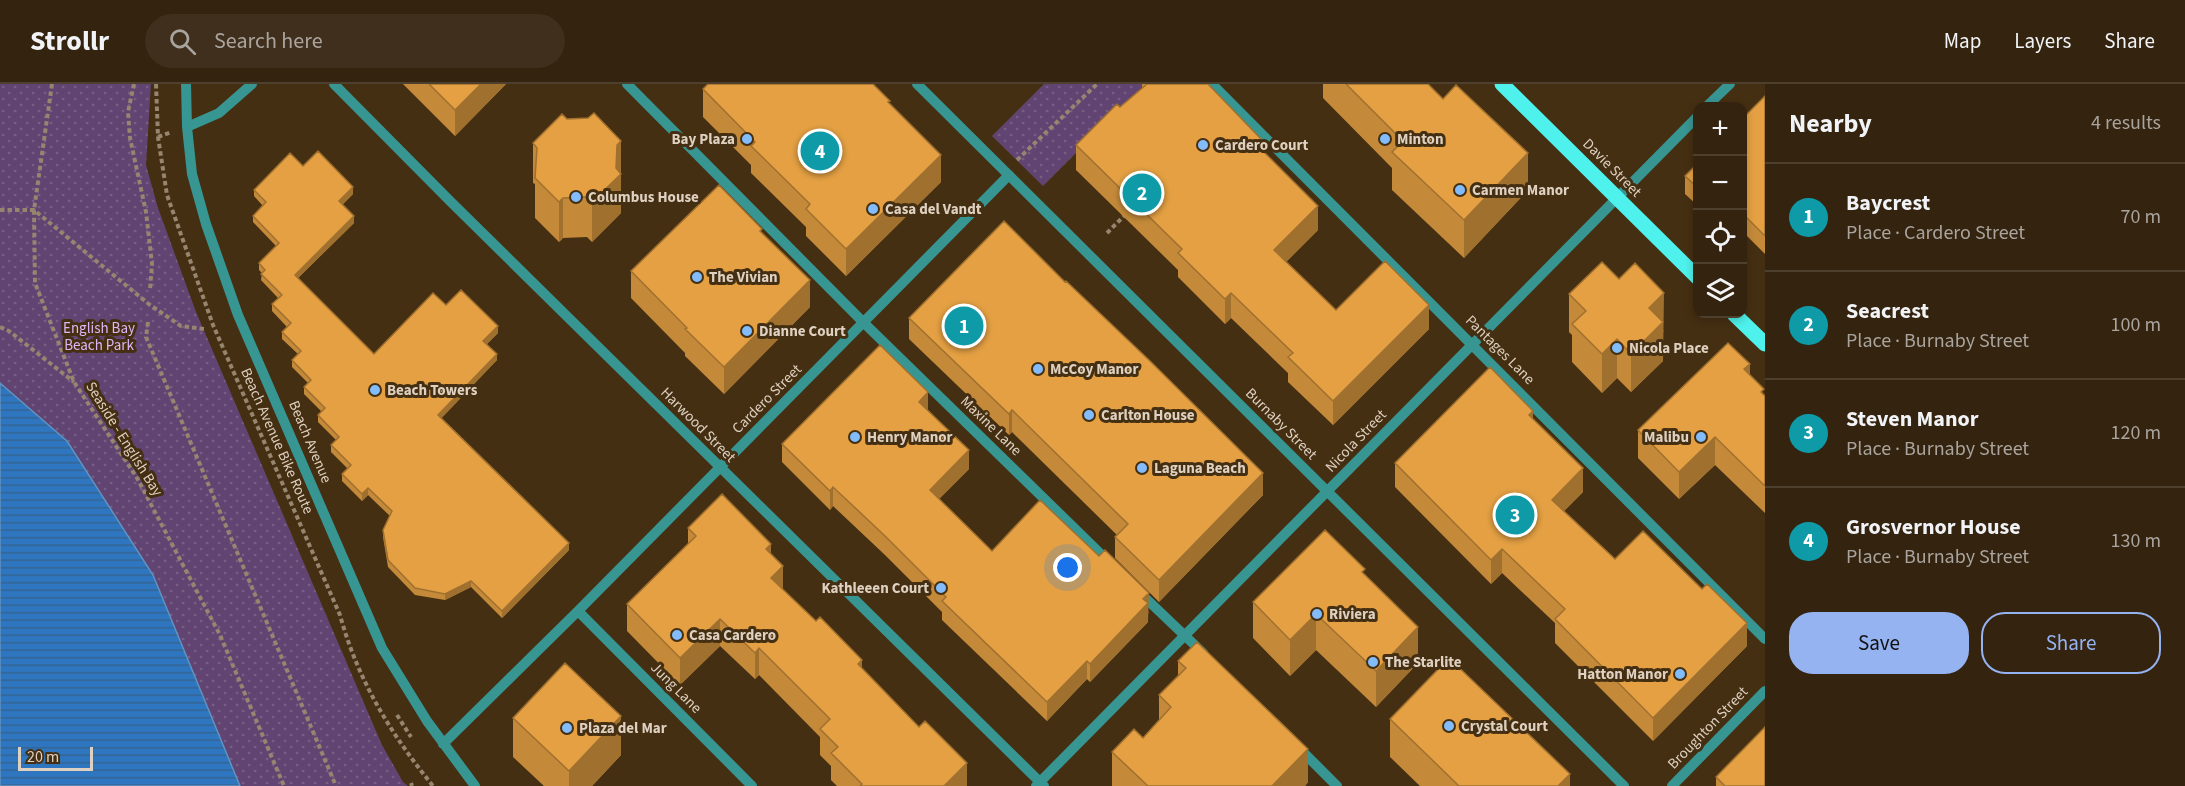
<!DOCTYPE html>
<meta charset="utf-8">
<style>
:root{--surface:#34230e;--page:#3f2f1c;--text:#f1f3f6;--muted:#a9a49e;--line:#4e402e;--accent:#95b2f1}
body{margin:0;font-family:"Source Sans 3",sans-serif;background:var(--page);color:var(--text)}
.controls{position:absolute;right:18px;top:18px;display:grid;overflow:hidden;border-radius:12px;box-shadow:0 3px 9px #0003}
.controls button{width:54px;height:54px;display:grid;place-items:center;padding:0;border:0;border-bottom:2px solid var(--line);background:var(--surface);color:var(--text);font:30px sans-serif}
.scale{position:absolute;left:18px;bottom:15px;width:75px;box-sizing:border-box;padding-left:6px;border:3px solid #dfd1c1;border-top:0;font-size:16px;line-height:21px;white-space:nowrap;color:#dfd1c1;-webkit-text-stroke:4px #452f12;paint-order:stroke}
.you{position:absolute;left:1068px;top:484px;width:21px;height:21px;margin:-15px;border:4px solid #fff;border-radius:50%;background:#1a73e8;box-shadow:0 0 0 9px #1a73e833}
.badge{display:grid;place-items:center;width:39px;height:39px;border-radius:50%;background:var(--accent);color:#fff;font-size:20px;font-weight:700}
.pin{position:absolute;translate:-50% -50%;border:3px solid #fff;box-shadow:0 2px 6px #0006}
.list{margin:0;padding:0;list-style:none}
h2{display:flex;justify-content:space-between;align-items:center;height:78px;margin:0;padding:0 24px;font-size:26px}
h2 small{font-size:20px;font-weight:400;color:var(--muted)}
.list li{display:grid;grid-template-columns:39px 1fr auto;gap:18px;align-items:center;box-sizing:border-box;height:108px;padding:0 24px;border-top:2px solid var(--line)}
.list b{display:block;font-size:22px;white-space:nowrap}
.list p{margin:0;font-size:20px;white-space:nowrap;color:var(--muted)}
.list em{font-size:20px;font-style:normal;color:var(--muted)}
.actions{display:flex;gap:12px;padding:18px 24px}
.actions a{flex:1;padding:14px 0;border:2px solid var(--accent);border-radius:24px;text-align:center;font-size:21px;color:var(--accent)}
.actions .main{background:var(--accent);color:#111}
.icon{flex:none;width:33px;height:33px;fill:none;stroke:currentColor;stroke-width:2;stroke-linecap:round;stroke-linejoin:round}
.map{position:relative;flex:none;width:1765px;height:702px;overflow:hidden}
header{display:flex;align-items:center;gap:36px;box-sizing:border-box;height:84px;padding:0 30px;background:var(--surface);border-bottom:2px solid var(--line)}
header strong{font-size:28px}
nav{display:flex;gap:33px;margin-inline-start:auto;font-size:21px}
.search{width:420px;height:54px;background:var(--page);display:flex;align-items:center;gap:15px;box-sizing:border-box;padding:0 21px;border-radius:33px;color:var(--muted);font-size:22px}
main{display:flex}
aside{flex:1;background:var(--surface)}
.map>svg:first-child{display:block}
.park{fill:url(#park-dots)}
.water{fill:url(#water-rules);stroke:#6392c0;stroke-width:1.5}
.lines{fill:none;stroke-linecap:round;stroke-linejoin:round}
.path{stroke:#96856f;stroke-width:4;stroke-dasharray:4.5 3;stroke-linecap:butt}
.minor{stroke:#379592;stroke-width:10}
.major{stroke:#4ef1eb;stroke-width:15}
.wall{fill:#c48a3a}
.shaded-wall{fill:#a0702f}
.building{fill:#e4a043;stroke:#a0702f;stroke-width:1.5}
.poi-dot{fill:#83bcfb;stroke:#452f12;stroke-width:2}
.labels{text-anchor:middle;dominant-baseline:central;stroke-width:6;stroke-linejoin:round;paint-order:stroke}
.poi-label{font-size:15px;font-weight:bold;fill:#dfd1c1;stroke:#452f12;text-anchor:start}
.street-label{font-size:15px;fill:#dfd1c1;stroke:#452f12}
.park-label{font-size:15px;fill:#deb7f8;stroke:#452f12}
</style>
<header>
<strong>Strollr</strong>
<div class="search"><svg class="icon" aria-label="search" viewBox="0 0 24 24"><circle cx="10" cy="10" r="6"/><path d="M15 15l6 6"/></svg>Search here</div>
<nav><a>Map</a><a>Layers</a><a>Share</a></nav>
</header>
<main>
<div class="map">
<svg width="1765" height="702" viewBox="0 0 1765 702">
<defs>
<pattern id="park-dots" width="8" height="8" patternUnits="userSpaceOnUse" patternTransform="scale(1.5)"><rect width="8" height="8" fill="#614472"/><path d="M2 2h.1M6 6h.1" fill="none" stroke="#775e84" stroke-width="1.8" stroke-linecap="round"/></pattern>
<pattern id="water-rules" width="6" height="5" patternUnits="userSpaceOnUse" patternTransform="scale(1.5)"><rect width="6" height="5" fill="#2e77c0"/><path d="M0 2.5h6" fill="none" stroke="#356391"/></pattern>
</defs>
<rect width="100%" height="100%" fill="#452f12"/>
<path class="park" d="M0 0H151L146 81 158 124 196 228 382 661 403 698 408 702H240L153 491 67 357 0 299Z
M1044 0H1145L1043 102 992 52Z"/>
<path class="water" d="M0 299 67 357 153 491 240 702H0Z"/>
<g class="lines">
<path class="path" d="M52 0 34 126 35 199 74 298 137 394 220 551 284 702
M134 0 128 28 130 54 146 128 152 180 150 206
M156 0 158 53 167 111 213 241 340 531C358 597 391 650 433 702
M158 53 172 48
M1017 76 1097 0
M0 126H34L150 221 181 242 204 245
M1107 149 1124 132
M148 238 146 253 336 702
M0 243 9 247 74 298
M397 631 411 653
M411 699 412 702"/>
<path class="minor" d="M186 0 187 43 192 90 206 140 238 231 382 564 427 637 475 702
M334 0 451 118 1044 702
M627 0 863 238 1110 479
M917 0 1624 702
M1212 0 1765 555
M1707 22 1730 0
M187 43 219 29 252 0
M1138 507 1203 569
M578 527 752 702
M443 660 578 527 1009 91
M1299 664 1337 702
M1036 702 1698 32
M1672 702 1765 607"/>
<path class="major" d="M1502 0 1698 194
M1734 230 1765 260"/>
</g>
<path class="wall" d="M403 0H506L455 52Z
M1142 0H1208L1262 66 1318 146 1286 178 1336 226 1429 245 1333 341 1288 298V289L1231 234 1225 240 1178 193V186L1076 86V61L1142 4Z
M1323 0H1428L1528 106 1464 174 1392 106V84L1323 14Z
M703 5 890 20 941 98 846 192 806 152V143L751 89V81L703 33Z
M1765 12V170L1743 148V34Z
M621 57V129L592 158 587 153 563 154 559 158 535 134V100L533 99V59Z
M1698 79V122L1685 110V92Z
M303 82 353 110 342 121 354 139 298 194 374 270 446 221 498 249 487 260 497 276 441 334 569 466 502 534 471 503 445 516 415 511 388 483 383 453V446L390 432 368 411 362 417 342 397V390L348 385 331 368V361L336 356 318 338V331L322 328 304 310V303L308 299 292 283V276L298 270 282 255V248L287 243 272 227V220L278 214 261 196 262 189 259 186V179L276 162 253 138V132L263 122 254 112V106Z
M762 149 810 223 724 310 685 272V269L631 214V187Z
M1569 210 1664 247 1663 248V277L1631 308 1617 294 1602 309 1572 278V251L1569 248Z
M909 234 1263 411 1159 518 1115 474V453L1117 451 1012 348 1009 351 909 255Z
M1750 291 1765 312V429L1715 381 1679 415 1638 374V346Z
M928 326 969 385 939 415 992 467 1149 528 1148 529V538L1090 598 1087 595 1047 637 942 536V528L885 471 833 422 830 426 782 378V360Z
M1533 335 1583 408 1564 427 1615 475 1747 562 1653 657 1555 559V539L1502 489 1491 500 1395 403V379Z
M688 444 771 470 783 505 862 584 967 702H837L831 696V682L820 671V653L759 591 755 595 720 562 680 601 627 547V520L688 460Z
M1365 491 1418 579 1376 623 1316 566 1290 592 1253 554V518Z
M1178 577 1308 698 1305 702H1112V668L1143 654 1159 636V611L1178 592Z
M513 634 621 671 592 702H544L513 673Z
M1390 635 1570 702H1420L1390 673Z
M1716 693 1765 702H1716Z"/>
<path class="shaded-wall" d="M481 0H506L455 52V26Z
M1262 56V81L1257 61Z
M621 57V129L592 158V118L617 61Z
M1528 69V106L1464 174V136Z
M941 71V98L846 192V165Z
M353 103V110L339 124V117Z
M563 114V154L559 158V118Z
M1318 122V146L1274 190V166Z
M354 132V139L295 197V191Z
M810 196V223L724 310V283Z
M1231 209V234L1225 240V215Z
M1664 209 1663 277 1631 308V270L1649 224Z
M1429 221V245L1333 341V317Z
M498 242V249L483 263V257Z
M1617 255V294L1602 309V270Z
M497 270V276L438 338V331Z
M1750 280V307L1744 285Z
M928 308V327L919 318Z
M1012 326V348L1009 351V330Z
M1533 327V350L1529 331Z
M1715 353V381L1679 415V388Z
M969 366V385L930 424V406Z
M1583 384V408L1552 439V416Z
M1263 389V411L1159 518V496Z
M833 403V422L830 426V407Z
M368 404V411L362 417V410Z
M569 459V466L502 534V527Z
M771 460V487L766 465Z
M1502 465V489L1491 500V476Z
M783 482V509L771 494Z
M471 497V503L445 516V510Z
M1149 509 1148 538 1090 598V580Z
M1316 530V566L1290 592V556Z
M720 535V562L680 601V574Z
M1747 539V562L1653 657V634Z
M1418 543V579L1376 623V587Z
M759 564V591L755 595V569Z
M862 576V603L858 580Z
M1087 577V595L1047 637V618Z
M621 632V671L592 702H569V687Z
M1308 665V698L1305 702H1272Z
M967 679V702H944Z
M1570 690V702H1558Z"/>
<path class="building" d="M429 0H481L455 26Z
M708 0H873L890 17 888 18 941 71 846 165 806 125 810 120 751 62 755 58 703 5Z
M1147 0H1208L1262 56 1257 61 1318 122 1274 166 1336 226 1385 177 1429 221 1333 317 1288 273 1293 269 1231 209 1225 215 1178 169 1182 165 1076 61 1117 20 1120 23Z
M1346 0H1428L1443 15 1456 1 1528 69 1464 136 1392 68 1403 57Z
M1765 12V152L1743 130V34Z
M594 29 621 57 617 61 616 84 621 90 592 118 587 113 563 114 559 118 535 94 537 64 533 59 562 30 567 35 588 34Z
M318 67 353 103 339 117 354 132 295 191 374 270 433 209 446 221 461 206 498 242 483 257 497 270 438 331 569 459 502 527 471 497 445 510 415 504 388 476 383 446 392 427 368 404 362 410 342 390 351 381 331 361 339 353 318 331 325 324 304 303 311 296 292 276 301 267 282 248 291 239 272 220 282 211 261 190 265 186 259 179 279 159 253 132 266 118 254 106 290 69 303 82Z
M1698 79V104L1685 92Z
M719 101 762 145 760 147 810 196 724 283 685 245 687 244 631 187Z
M1004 137 1065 198 1066 197 1149 276 1263 389 1159 496 1115 453 1128 440 1012 326 1009 330 909 234Z
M1602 178 1619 195 1635 179 1664 209 1649 224 1663 238 1631 270 1617 255 1602 270 1572 240 1586 227 1569 210Z
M1728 259 1750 280 1744 285 1764 305 1761 308 1765 312V402L1715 353 1679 388 1638 346Z
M880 261 928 308 919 318 969 366 930 406 992 467 1040 416 1099 472 1105 466 1149 509 1143 515 1148 519 1090 580 1087 577 1047 618 942 517 946 513 885 452 833 403 830 407 782 360Z
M1490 283 1533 327 1529 331 1583 384 1552 416 1615 475 1643 447 1702 505 1707 500 1747 539 1653 634 1555 535 1565 525 1502 465 1491 476 1395 379Z
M722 410 771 460 766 465 783 482 771 494 816 537 820 533 862 576 858 580 919 643 925 637 967 679 944 702H860L862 700 831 669 838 663 820 645 830 635 759 564 755 569 720 535 680 574 627 520 696 452 688 444Z
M1325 446 1365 485 1362 488 1418 543 1376 587 1316 530 1290 556 1253 518Z
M1197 558 1308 665 1272 702H1148L1112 668 1134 645 1143 654 1171 623 1159 611 1186 584 1178 577Z
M1449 574 1570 690 1558 702H1459L1390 635Z
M565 579 621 632 569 687 513 634Z
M1765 643V702H1725L1716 693Z"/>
<g class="poi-dot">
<circle cx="747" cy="55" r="6"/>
<circle cx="1385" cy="55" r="6"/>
<circle cx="1203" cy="61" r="6"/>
<circle cx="1460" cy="106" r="6"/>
<circle cx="576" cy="113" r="6"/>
<circle cx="873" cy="125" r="6"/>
<circle cx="697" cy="193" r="6"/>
<circle cx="747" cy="247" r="6"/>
<circle cx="1617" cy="264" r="6"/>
<circle cx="1038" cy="285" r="6"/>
<circle cx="375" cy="306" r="6"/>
<circle cx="1089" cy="331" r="6"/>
<circle cx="855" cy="353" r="6"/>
<circle cx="1701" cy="353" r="6"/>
<circle cx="1142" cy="384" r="6"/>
<circle cx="941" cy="504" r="6"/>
<circle cx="1317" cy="530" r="6"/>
<circle cx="677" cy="551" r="6"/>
<circle cx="1373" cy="578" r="6"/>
<circle cx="1680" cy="590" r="6"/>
<circle cx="1449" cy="642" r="6"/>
<circle cx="567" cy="644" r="6"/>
</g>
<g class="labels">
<g class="poi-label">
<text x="735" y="55" text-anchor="end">Bay Plaza</text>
<text x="1397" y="55">Minton</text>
<text x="1215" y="61">Cardero Court</text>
<text x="1472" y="106">Carmen Manor</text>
<text x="588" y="113">Columbus House</text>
<text x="885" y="125">Casa del Vandt</text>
<text x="709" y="193">The Vivian</text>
<text x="759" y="247">Dianne Court</text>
<text x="1629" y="264">Nicola Place</text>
<text x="1050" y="285">McCoy Manor</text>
<text x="387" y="306">Beach Towers</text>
<text x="1101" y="331">Carlton House</text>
<text x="867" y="353">Henry Manor</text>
<text x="1689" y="353" text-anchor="end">Malibu</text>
<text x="1154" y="384">Laguna Beach</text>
<text x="929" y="504" text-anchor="end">Kathleeen Court</text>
<text x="1329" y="530">Riviera</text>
<text x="689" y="551">Casa Cardero</text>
<text x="1385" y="578">The Starlite</text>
<text x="1668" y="590" text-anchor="end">Hatton Manor</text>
<text x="1461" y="642">Crystal Court</text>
<text x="579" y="644">Plaza del Mar</text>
</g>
<g class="street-label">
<text transform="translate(1612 84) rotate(45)">Davie Street</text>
<text transform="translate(1500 266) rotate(45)">Pantages Lane</text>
<text transform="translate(767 315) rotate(-45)">Cardero Street</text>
<text transform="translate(1281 340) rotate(45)">Burnaby Street</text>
<text transform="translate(698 341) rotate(45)">Harwood Street</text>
<text transform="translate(991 342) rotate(44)">Maxine Lane</text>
<text transform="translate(124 355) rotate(58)">Seaside - English Bay</text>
<text transform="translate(277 357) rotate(66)">Beach Avenue Bike Route</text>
<text transform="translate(1356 357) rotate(-46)">Nicola Street</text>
<text transform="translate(310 358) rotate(67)">Beach Avenue</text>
<text transform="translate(676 604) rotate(45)">Jung Lane</text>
<text transform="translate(1708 644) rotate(-46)">Broughton Street</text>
</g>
<g class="park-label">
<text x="99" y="244">English Bay<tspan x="99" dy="17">Beach Park</tspan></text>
</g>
</g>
</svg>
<div class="controls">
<button>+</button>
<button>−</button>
<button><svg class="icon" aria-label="locate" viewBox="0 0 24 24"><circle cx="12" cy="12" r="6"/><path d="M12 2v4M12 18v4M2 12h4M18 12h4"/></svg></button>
<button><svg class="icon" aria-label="layers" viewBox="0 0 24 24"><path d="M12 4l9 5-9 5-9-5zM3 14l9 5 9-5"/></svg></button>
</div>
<div class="scale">20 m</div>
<div class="you"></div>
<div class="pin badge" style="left:964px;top:242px;background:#0f9aa8">1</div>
<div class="pin badge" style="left:1142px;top:109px;background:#0f9aa8">2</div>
<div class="pin badge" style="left:1515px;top:431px;background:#0f9aa8">3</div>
<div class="pin badge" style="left:820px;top:67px;background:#0f9aa8">4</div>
</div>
<aside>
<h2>Nearby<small>4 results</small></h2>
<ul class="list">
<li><span class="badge" style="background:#0f9aa8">1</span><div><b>Baycrest</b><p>Place · Cardero Street</p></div><em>70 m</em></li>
<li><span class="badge" style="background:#0f9aa8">2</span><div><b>Seacrest</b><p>Place · Burnaby Street</p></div><em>100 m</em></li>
<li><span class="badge" style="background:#0f9aa8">3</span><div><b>Steven Manor</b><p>Place · Burnaby Street</p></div><em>120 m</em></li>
<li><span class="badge" style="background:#0f9aa8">4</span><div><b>Grosvernor House</b><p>Place · Burnaby Street</p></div><em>130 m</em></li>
</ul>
<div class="actions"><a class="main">Save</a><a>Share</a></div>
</aside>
</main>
